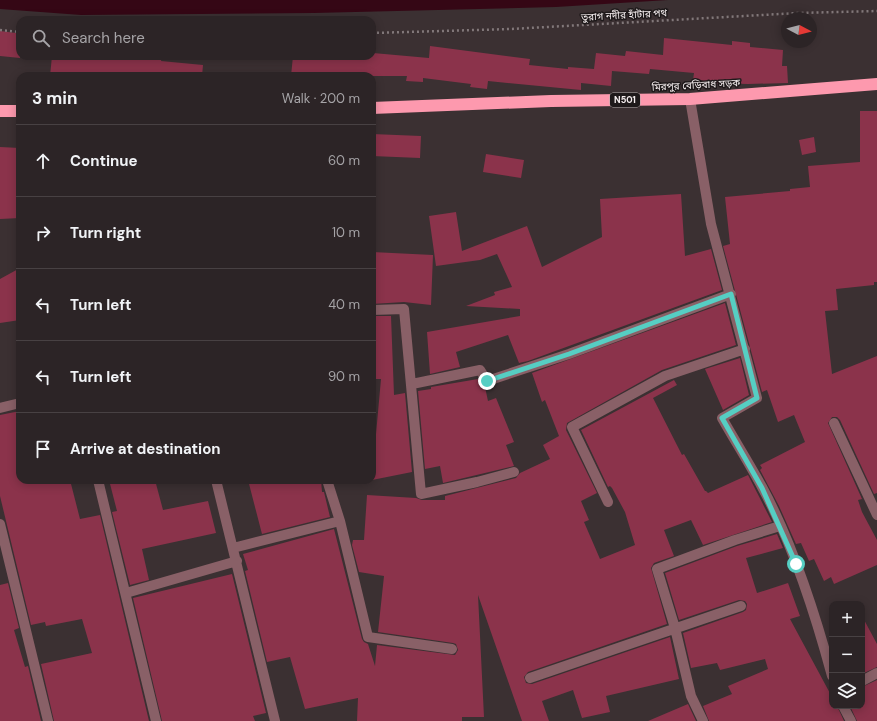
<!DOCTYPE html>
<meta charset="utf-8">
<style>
:root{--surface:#2c2426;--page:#342c2e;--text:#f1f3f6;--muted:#a6a4a7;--line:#484143}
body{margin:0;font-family:"DM Sans","Noto Sans Bengali",sans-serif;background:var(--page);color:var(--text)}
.controls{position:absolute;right:12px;bottom:12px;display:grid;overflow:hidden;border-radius:8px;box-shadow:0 2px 10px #0003}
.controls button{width:36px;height:36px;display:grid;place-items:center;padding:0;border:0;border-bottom:1px solid var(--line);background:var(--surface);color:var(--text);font:20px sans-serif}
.compass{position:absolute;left:781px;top:12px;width:36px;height:36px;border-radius:50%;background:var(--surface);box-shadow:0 2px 10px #0003;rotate:97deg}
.stop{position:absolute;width:12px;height:12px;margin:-9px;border:3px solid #56cec3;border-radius:50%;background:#fff}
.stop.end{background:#56cec3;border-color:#fff;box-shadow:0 1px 4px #0008}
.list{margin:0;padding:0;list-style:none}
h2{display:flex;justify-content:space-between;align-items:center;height:52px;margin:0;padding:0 16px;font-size:17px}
h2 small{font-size:13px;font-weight:400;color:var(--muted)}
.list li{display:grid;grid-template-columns:26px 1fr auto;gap:12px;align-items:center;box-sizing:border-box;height:72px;padding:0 16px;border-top:1px solid var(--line)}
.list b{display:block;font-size:15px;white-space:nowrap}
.list em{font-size:13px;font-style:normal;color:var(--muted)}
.icon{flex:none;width:22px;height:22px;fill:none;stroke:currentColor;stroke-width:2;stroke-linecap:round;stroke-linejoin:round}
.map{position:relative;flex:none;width:877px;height:721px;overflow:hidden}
.search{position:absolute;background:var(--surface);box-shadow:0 2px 10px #0003;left:16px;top:16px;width:360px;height:44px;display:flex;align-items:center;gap:10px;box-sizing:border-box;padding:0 14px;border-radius:12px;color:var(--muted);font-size:15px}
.panel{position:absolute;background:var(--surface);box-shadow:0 2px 10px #0003;left:16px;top:72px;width:360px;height:412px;border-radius:12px}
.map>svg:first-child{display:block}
.water{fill:#350715}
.building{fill:#8b334b}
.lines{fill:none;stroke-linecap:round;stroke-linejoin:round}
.path{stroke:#82787a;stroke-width:2.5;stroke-dasharray:2 3;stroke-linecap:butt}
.minor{stroke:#896067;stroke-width:10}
.highway{stroke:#fd99ae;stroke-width:12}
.route{stroke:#56cec3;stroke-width:5}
.labels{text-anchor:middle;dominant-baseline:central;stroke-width:3;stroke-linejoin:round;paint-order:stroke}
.shield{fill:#1e191a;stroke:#b6b0b0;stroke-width:1}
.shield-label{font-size:9px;font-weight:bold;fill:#f7f0f1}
.street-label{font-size:10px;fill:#f7f0f1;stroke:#1e191a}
</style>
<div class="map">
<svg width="877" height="721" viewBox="0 0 877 721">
<rect width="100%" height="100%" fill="#3b3032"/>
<path class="water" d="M0 0H668L556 7 314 13 81 15 0 9Z"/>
<path class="building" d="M0 31 16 33V37H20V58L0 56Z
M664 38 732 45V41L750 43V47L783 50 782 66H787L788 83 748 84 709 83 693 80 694 73 650 69 649 74 612 71 611 86 581 83V90L488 81 487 89 470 87 471 84 423 78V82L406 81 407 76H291L293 56H373V53L429 58 430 46 530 59 529 65 568 69V67L594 69 596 53 625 56 626 51 663 55Z
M52 56H162L161 61 203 65 202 76H50Z
M860 111H877V282H874V285L836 289 838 310 825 311 832 374 877 356V493L874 494 840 420 837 417H832L828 423 862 499 858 500 862 512 877 540V565L834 584 831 577 824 581 814 559 809 561 801 543 796 544 779 506 760 470 762 468 760 465 805 442 794 415 778 422 767 390 762 392 723 246 730 244 725 197 790 191V189L810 187 808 166 860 162Z
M372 134 421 136 420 158 372 156Z
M814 137 816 152 802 155 799 140Z
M0 147 20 148V218L0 219Z
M486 154 524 160 521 178 483 172Z
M681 194 685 256 711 249 722 290 528 361 519 363 508 335 456 352 460 367 430 374 427 332 520 316V309L466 306 495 295 494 292 512 287 497 254 480 260 436 266 429 216 456 212 462 251 527 226 542 267 602 237 600 199Z
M372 252 433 255 431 305 404 302 372 304Z
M20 268V320L0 323V279Z
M725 303 736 345 662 370 567 423 566 430 597 493 581 501 589 520 584 522 600 559 635 545 625 512 612 488 610 486 608 487 581 430 674 380 677 385 653 398 682 455 684 454 705 491H706L708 493 748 475 772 522 703 545 691 520 664 530 674 556 654 563 651 568 667 624 528 672 524 677 526 683 532 684 670 637 679 679 606 696 610 712 582 718 573 690 542 701 549 721H522L478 595 484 717H462V721H357L358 698 305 709 290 657 267 662 245 571 248 570 243 554 334 529 362 639 364 642 368 644 375 666 377 645 455 655 458 650 456 644 453 643 378 632 384 576 359 572 352 545 353 540H364L367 495 416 498 422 500H445V496L516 478 520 473 550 459 543 445 559 436 545 400 542 402 532 373Z
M372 316H391L394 395 405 393 412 472 372 480V433L376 434 381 379H372Z
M740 358 749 395 723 410 705 369Z
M478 379 485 387 488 401 496 398 514 442 506 445 514 466 443 483 440 466 425 469 418 391 431 389V387Z
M20 411V480H70L80 519 100 515 149 721H54L41 664 92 653 82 619 46 626 45 622 31 625 0 496V415Z
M109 480H155L163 510 208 501 216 533 142 549 149 580 130 585 112 512 117 511Z
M248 480H321L322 492H324L330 517 262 534Z
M777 534 783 548 746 558 757 593 788 583 800 616 790 619 832 697V706H837L844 721H709L703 706 732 694 728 686 768 669 765 659 720 670 717 663 691 668 683 633 743 612 746 610 747 604 745 601 739 600 679 620 665 573 737 546Z
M232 574 266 713 253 716 255 721H162L133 598Z
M8 583 19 628 14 630 25 667 28 666 41 721H0V585Z
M862 616 877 644V667L862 674Z
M877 680V721H857L850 706H862V687Z
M688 704 696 721H648Z"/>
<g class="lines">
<path class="path" d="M0 30 20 32
M372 33 511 29 798 13 877 11"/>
<path class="minor" d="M690 99 711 224 757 398 722 418C735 441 749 463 762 487 793 544 815 613 832 676
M372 310 404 309 421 494 477 482 514 472
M412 384 480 370 487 381 569 354 731 294
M0 408 20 403
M834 423 877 515
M98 480 156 721
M216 480 275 721
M327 480 340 521 368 637 452 649
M608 502 572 427 665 376 745 349
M0 524 48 721
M233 548 340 521
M126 593 237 561
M530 678 741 606
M862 681 877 673
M843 706 851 721
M703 721 691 696 675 628 657 569 735 540 780 526"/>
<path class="highway" d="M372 108 551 101 690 99 877 84
M0 111H20"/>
</g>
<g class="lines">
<path class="route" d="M487 381 569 354 731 294 757 398 722 418 762 488 796 564"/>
</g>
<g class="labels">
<rect class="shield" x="610" y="93" width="30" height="14" rx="3"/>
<g class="shield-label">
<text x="625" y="100">N501</text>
</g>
<g class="street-label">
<text transform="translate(624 15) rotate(-3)">তুরাগ নদীর হাঁটার পথ</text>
<text transform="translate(696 85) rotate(-3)">মিরপুর বেড়িবাধ সড়ক</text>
</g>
</g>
</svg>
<div class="controls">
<button>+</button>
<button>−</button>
<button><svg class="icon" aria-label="layers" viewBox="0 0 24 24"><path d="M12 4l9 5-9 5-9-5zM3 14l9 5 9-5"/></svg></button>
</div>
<svg class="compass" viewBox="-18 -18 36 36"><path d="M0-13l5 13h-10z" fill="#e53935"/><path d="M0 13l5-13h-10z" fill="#a6a4a7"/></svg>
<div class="stop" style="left:796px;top:564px"></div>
<div class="stop end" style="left:487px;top:381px"></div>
<div class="search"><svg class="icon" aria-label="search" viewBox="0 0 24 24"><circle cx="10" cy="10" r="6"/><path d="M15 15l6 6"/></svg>Search here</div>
<section class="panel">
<h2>3 min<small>Walk · 200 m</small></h2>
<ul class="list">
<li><svg class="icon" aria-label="ahead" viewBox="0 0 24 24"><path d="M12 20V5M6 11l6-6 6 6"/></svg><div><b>Continue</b></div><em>60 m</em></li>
<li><svg class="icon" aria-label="right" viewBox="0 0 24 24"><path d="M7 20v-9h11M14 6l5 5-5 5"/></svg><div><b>Turn right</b></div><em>10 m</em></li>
<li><svg class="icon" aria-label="left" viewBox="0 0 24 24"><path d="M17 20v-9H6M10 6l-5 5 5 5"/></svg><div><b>Turn left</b></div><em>40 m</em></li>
<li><svg class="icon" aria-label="left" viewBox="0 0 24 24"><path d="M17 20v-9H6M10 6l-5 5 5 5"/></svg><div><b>Turn left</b></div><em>90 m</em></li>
<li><svg class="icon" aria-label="arrive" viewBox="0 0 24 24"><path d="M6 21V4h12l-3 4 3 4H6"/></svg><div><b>Arrive at destination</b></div></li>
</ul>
</section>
</div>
